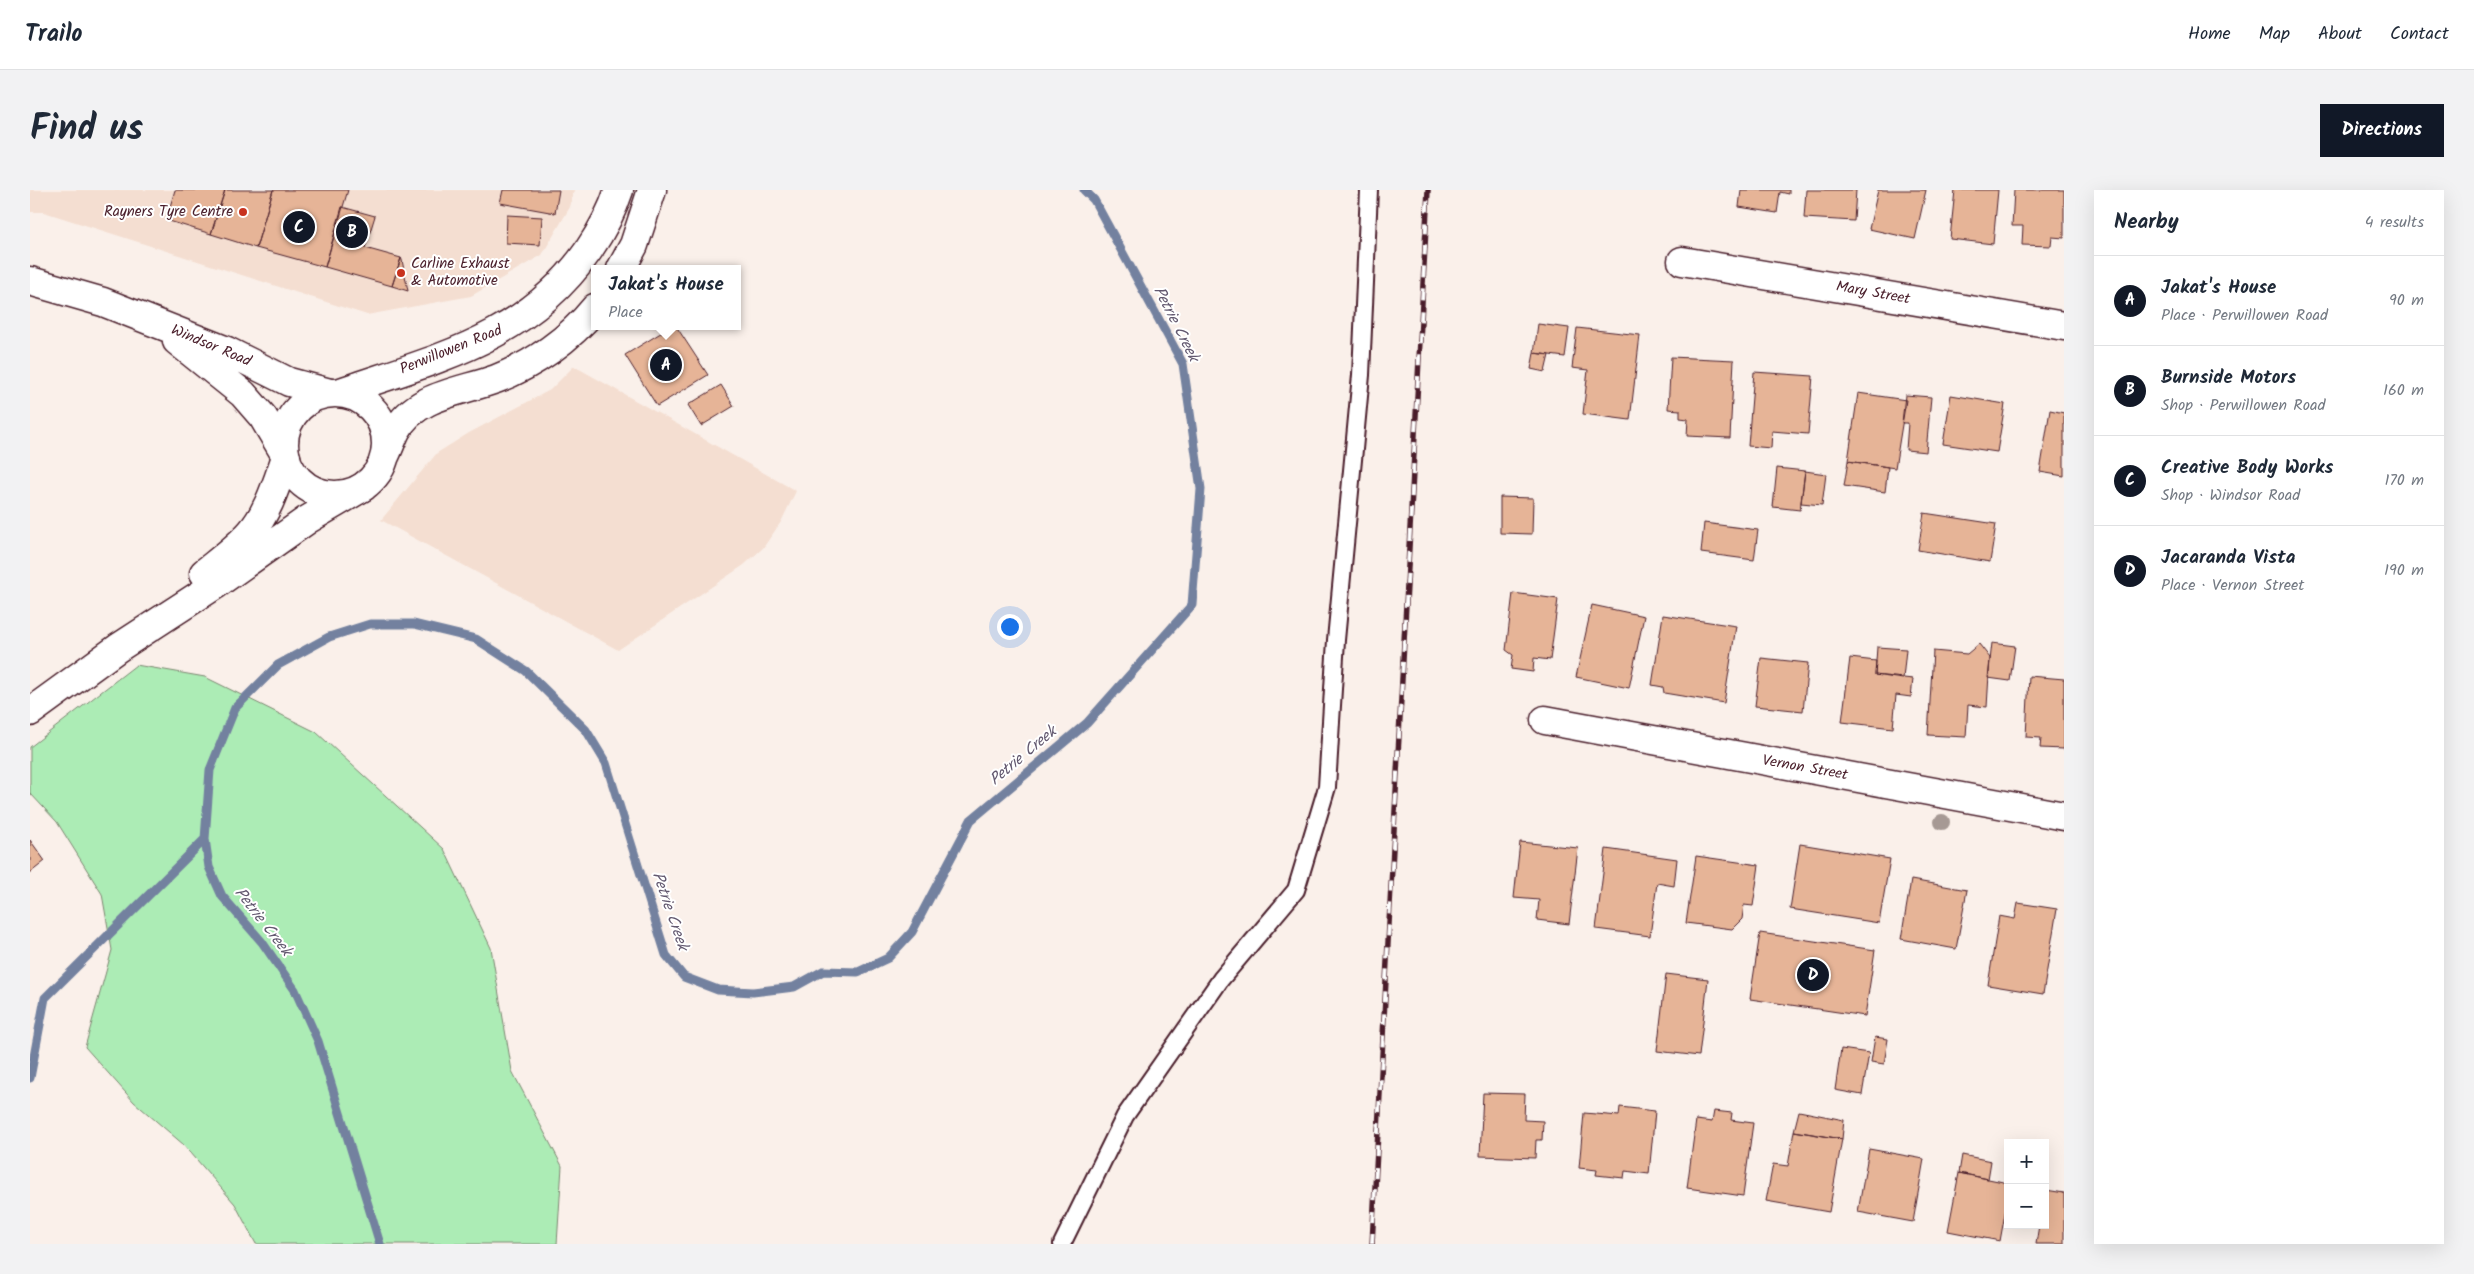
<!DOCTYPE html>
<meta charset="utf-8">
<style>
:root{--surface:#fff;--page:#f2f2f3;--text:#1f2937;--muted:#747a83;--line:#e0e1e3;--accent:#111827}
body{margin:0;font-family:Kalam,sans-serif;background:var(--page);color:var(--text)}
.controls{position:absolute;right:15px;bottom:15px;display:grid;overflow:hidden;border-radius:0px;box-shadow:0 5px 20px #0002}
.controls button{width:45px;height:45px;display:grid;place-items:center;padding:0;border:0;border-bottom:1px solid var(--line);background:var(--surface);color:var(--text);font:25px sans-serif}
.you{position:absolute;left:979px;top:436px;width:18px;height:18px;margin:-12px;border:4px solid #fff;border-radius:50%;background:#1a73e8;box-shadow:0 0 0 8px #1a73e833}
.badge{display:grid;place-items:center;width:32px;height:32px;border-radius:50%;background:var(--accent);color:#fff;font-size:16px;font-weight:700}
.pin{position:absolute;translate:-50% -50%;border:2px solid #fff;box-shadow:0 1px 5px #0006}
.popup{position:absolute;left:561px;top:75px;width:150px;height:65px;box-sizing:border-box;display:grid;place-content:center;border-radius:0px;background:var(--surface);filter:drop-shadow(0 1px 4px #0005);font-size:16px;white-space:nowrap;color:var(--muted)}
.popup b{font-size:19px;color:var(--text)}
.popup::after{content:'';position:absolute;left:50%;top:100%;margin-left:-10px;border:10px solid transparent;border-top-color:var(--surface)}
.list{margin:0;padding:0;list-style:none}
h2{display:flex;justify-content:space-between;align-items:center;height:65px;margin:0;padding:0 20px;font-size:21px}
h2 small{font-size:16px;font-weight:400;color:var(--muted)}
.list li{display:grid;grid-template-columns:32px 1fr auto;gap:15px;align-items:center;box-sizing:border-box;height:90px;padding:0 20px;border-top:1px solid var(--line)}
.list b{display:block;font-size:19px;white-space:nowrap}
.list p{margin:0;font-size:16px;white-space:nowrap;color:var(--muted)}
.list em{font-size:16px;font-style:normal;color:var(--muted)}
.map{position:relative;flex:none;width:2034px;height:1054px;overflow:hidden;border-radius:0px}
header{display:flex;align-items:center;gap:30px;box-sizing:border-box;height:70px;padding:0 25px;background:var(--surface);border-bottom:1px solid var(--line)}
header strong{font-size:24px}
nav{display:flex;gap:28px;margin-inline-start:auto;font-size:18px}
.intro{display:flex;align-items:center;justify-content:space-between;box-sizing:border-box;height:120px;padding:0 30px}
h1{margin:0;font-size:35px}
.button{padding:12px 22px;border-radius:0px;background:var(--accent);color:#fff;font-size:18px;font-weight:700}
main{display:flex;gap:30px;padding:0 30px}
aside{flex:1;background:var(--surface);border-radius:0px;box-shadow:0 5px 20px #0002}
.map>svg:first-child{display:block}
.built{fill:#f4ded1}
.green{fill:#acecb5;stroke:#7b8670}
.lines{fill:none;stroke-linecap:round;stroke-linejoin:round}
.stream{stroke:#73819f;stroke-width:9}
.building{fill:#e6b497;stroke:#4a1f2b}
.service-casing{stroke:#4a1f2b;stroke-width:20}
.minor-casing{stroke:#4a1f2b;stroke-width:31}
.tertiary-casing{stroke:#4a1f2b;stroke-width:31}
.secondary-casing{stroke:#4a1f2b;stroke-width:31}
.service{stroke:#fff;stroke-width:16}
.minor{stroke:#fff;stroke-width:28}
.tertiary{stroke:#fff;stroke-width:28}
.secondary{stroke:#fff;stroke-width:28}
.rail-casing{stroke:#4a1f2b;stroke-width:5.5}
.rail{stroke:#fff;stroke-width:4;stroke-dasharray:11;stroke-linecap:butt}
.tree{fill:#a69994}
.poi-dot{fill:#c8321e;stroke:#fff;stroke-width:2}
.labels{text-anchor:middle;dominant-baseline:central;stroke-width:4;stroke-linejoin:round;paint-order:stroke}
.poi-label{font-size:15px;fill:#4a1f2b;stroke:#fff;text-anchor:end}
.street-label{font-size:15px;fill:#4a1f2b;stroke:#fff}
.water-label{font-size:16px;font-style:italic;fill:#62586f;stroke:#fff}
</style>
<header>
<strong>Trailo</strong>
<nav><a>Home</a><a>Map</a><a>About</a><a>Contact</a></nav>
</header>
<div class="intro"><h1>Find us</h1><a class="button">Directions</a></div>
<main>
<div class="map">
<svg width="2034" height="1054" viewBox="0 0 2034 1054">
<rect width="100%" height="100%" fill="#faf0ea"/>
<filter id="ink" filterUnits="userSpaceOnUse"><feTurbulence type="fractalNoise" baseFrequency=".02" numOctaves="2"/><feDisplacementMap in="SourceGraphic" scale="10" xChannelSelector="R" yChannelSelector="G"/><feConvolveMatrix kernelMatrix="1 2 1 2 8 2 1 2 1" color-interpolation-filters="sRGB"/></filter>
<g filter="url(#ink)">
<path class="built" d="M0 0H544L540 17 512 65 441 106 337 125 14 22H0Z
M544 176 766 301 751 332 733 358 714 375 588 460 351 330 407 263 439 243 520 200Z"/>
<path class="green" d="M106 475 175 487 286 542 414 659 461 758 482 881 532 976 527 1054H226L205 1014 154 955 104 912 55 857 82 760 72 704 27 632 0 603V557Z"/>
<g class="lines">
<path class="stream" d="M0 888 15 808 175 649
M350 1054 288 851 265 800 232 752 192 706 179 677 175 649 180 580 205 518 248 475 299 447 340 434H384L446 449 496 481 556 540 576 573 636 765 654 787 688 800 723 802 764 797 793 781 828 782 858 768 882 742 941 630 1057 533 1162 415 1171 299 1153 174 1064 10 1054 0"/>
</g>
<path class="building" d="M145 0H195L181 44 136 30Z
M195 0H243L226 58 181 44Z
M243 0H318L295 77 226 58Z
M473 0H529L525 23 470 13Z
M1711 0H1759V4L1750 2 1747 23 1709 17Z
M1776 0H1826L1824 31 1774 28Z
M1848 0H1896L1885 49 1839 39Z
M1925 0H1968L1963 54 1920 49Z
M1984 0H2034V48L2022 47 2021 56 1992 55 1993 36H1982Z
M312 17 345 26 335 58 371 68 362 96 295 77Z
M477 25 512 27 510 55 476 53Z
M371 68 372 70 378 101 362 96Z
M1508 134 1539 138 1535 167 1504 163Z
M642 136H646L678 185 627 216 595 165Z
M1547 138 1610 145 1600 230 1553 224 1558 180 1542 178Z
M1504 163 1519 165 1515 182 1501 179Z
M1641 167 1704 170 1700 248 1657 246 1658 229 1650 228V220L1638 219Z
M1724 182 1783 186 1778 244 1742 241 1741 258 1718 256Z
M691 195 704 216 671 236 658 215Z
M1828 203 1876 210 1865 278 1818 271Z
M1875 205 1901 207 1896 262 1876 260 1878 233H1872Z
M1921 205 1975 214 1967 262 1913 254Z
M2020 220 2034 223V286L2010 282Z
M1818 271 1858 277 1855 302 1814 296Z
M1747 278 1775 281 1770 320 1743 317Z
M1775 281 1796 284 1792 315 1771 313Z
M1470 307 1503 308 1502 344 1470 343Z
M1894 323 1966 334 1960 372 1888 360Z
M1674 333 1728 340 1724 370 1671 363Z
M1483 403 1528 409 1520 470 1504 468 1503 482 1481 479 1483 465 1476 460Z
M1562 415 1614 426 1599 498 1546 487Z
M1633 425 1706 436 1694 513 1634 503 1633 497 1622 495Z
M1962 453 1985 456 1980 491 1958 488Z
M1949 454 1960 468 1957 517 1938 515 1936 547 1898 545 1903 461 1937 464Z
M1847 457 1876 459 1873 489 1845 485Z
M1731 468 1778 473 1773 521 1725 516Z
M1820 468 1846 471 1845 485 1883 489 1881 507 1866 505 1863 538 1812 532Z
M1999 486 2034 489V559L2010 558 2011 548 1996 547Z
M0 650 15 671 0 683Z
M1490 652 1548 658 1539 734 1507 730 1509 710 1484 708Z
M1770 654 1860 669 1849 733 1760 719Z
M1576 659 1647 669 1644 696 1627 693 1620 746 1566 739Z
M1666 666 1729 675 1723 716 1714 715 1712 729 1702 739 1656 733Z
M1881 690 1937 700 1926 759 1871 749Z
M1988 713 2027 719 2013 804 1958 795 1969 726 1985 729Z
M1730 743 1845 760 1835 826 1720 809Z
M1636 784 1678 789 1669 866 1627 861Z
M1845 847 1858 849 1854 874 1841 872Z
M1811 859 1839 863 1832 905 1805 900Z
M1453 903 1495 904 1494 930 1513 931 1512 950H1506L1505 968 1450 966Z
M1590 917 1625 921 1619 984 1595 981 1594 988 1566 985 1567 980 1549 978 1554 923 1589 926Z
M1684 921 1702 923 1701 930 1723 933 1713 1006 1657 998 1666 930 1682 932Z
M1769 921 1814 930 1812 949 1764 941Z
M1764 941 1812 949 1799 1022 1736 1011 1743 974 1758 976Z
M1839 959 1894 969 1883 1032 1828 1022Z
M1932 965 1961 971 1958 989 1929 983Z
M1929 983 1978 993V1007L1970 1051 1918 1041Z
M2016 1000 2034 1003V1054H2006L2009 1035H2015Z"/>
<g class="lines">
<defs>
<path id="service" d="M1032 1054 1095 926 1191 789 1266 700 1297 597 1306 450 1331 185 1339 0"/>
<path id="minor" d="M1652 71 2034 136
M1515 530 2034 626"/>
<path id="tertiary" d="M0 91 73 112 197 161 259 192 300 203
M147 151 213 204 233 227 255 264
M174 383C190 370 208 357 221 342 239 321 247 292 256 267
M0 522 88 458 185 395 277 330 333 297"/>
<path id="secondary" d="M591 79 604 55 622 0
M308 203C404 169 496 150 558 61 571 42 582 22 589 0
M254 254a51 51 0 1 1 102 0a51 51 0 1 1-102 0Z
M355 266C359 258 362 249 366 241 385 205 431 202 466 189 503 175 540 149 565 118"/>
</defs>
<use href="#service" class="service-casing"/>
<use href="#minor" class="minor-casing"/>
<use href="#tertiary" class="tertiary-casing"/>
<use href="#secondary" class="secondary-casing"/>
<use href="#service" class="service"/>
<use href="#minor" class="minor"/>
<use href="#tertiary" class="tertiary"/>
<use href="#secondary" class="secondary"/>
<defs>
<path id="rail" d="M1342 1054 1398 0"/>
</defs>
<use href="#rail" class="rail-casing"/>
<use href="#rail" class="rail"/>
</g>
<circle class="tree" cx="1912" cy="632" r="8"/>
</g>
<g class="poi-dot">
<circle cx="213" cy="22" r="5"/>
<circle cx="371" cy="83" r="5"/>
</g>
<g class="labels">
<g class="poi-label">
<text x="203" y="22">Rayners Tyre Centre</text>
<text x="381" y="74" text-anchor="start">Carline Exhaust<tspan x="381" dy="17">&amp; Automotive</tspan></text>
</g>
<g class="street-label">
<text transform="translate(1843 103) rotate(10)">Mary Street</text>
<text transform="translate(181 156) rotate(23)">Windsor Road</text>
<text transform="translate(421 160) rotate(-22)">Perwillowen Road</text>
<text transform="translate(1775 578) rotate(10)">Vernon Street</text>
</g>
<g class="water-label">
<text transform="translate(1146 134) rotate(63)">Petrie Creek</text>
<text transform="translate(993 566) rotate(-40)">Petrie Creek</text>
<text transform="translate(640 721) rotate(71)">Petrie Creek</text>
<text transform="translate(233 732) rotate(52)">Petrie Creek</text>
</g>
</g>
</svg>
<div class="controls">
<button>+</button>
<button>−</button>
</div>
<div class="you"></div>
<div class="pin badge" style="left:636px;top:175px">A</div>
<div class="popup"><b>Jakat's House</b>Place</div>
<div class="pin badge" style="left:322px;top:42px">B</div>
<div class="pin badge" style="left:269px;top:37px">C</div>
<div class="pin badge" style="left:1783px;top:785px">D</div>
</div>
<aside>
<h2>Nearby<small>4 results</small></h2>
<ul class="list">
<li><span class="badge">A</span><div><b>Jakat's House</b><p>Place · Perwillowen Road</p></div><em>90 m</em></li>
<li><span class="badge">B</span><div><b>Burnside Motors</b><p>Shop · Perwillowen Road</p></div><em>160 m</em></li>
<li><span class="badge">C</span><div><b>Creative Body Works</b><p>Shop · Windsor Road</p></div><em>170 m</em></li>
<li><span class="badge">D</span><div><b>Jacaranda Vista</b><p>Place · Vernon Street</p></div><em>190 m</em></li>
</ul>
</aside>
</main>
